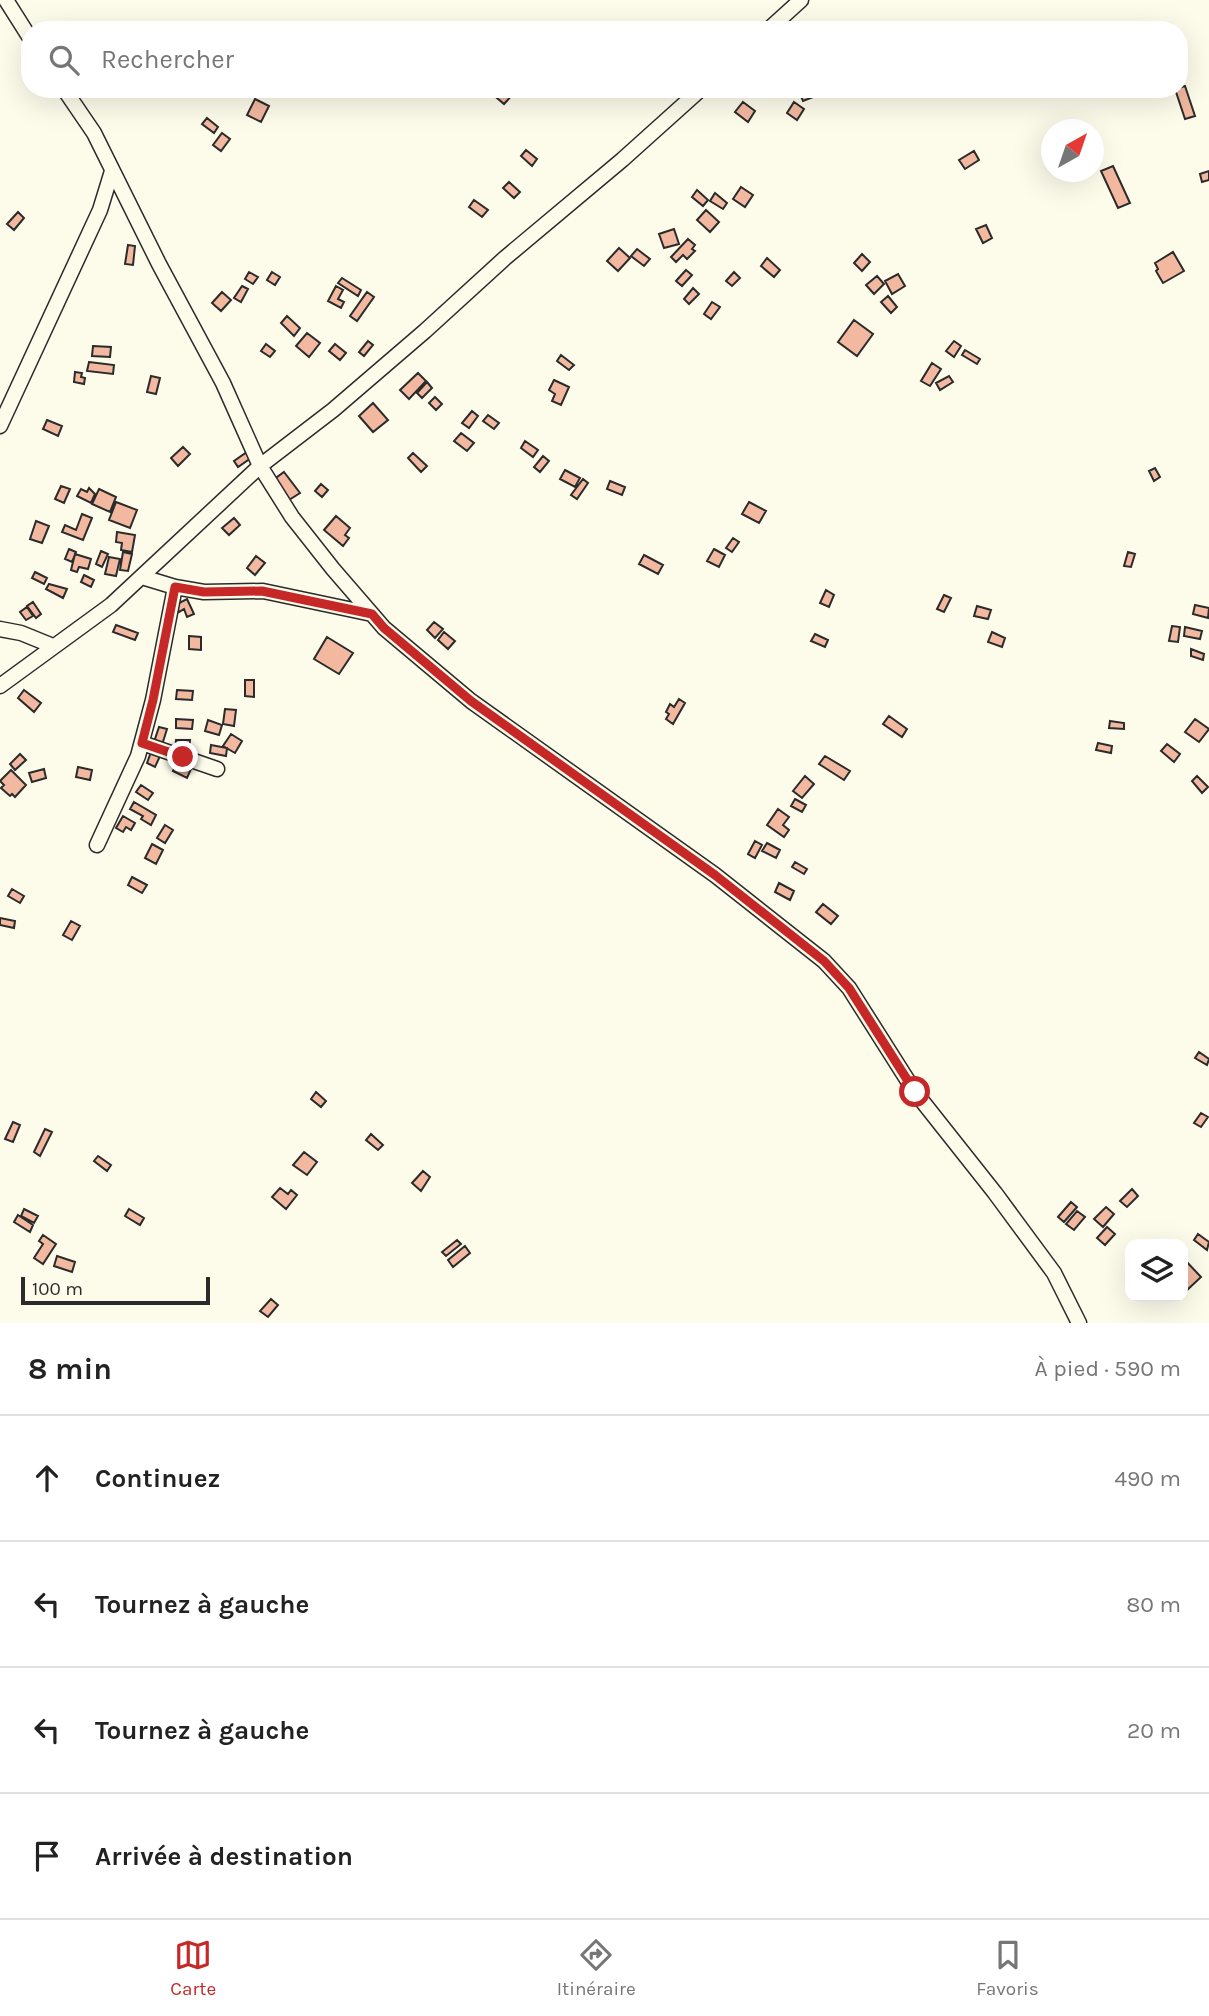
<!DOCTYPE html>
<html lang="fr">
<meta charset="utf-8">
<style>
:root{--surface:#fff;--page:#f2f2f2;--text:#222;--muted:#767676;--line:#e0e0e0;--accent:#c62828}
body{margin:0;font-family:Karla,sans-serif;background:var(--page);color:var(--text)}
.controls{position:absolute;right:21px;bottom:21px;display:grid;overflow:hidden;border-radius:14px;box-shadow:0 7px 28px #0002}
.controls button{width:63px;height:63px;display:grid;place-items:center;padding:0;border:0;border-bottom:2px solid var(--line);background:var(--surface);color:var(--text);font:35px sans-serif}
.compass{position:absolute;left:1041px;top:119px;width:63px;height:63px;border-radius:50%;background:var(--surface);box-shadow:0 7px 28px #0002;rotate:40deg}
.scale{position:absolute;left:21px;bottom:18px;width:189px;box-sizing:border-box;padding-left:7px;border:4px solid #2b2b2b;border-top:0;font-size:19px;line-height:24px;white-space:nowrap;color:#2b2b2b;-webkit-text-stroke:5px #fdfbea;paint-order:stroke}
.stop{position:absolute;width:21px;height:21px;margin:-16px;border:5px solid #c62828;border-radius:50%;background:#fff}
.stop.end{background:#c62828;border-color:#fff;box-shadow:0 2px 7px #0008}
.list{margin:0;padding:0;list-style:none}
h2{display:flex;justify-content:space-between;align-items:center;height:91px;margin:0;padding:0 28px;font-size:30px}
h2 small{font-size:23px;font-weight:400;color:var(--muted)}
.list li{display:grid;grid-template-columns:46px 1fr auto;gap:21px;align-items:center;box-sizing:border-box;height:126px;padding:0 28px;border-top:2px solid var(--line)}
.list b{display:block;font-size:26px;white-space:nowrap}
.list em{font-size:23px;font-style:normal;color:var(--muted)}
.icon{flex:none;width:38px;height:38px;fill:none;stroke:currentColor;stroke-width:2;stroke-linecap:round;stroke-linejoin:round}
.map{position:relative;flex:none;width:1209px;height:1323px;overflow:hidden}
.search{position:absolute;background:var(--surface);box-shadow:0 7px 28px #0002;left:21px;right:21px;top:21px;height:77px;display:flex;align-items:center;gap:18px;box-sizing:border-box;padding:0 24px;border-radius:28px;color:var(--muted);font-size:26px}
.sheet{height:595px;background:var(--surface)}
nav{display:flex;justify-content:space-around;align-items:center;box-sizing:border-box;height:98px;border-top:2px solid var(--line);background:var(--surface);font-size:19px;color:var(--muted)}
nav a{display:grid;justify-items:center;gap:4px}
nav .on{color:var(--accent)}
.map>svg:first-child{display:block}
.building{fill:#f2b8a0;stroke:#2b2b2b;stroke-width:2}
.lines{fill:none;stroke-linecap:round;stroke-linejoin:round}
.minor-casing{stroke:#2b2b2b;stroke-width:17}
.minor{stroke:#fdfbea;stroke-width:14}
.route{stroke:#c62828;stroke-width:9}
</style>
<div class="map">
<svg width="1209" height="1323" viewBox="0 0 1209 1323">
<rect width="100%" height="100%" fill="#fdfbea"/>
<path class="building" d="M1185 86 1195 116 1185 119 1175 89Z
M503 89H509L514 93 504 104 497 98Z
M814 91 816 96 803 101 801 96Z
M255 99 269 106 261 122 247 115Z
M743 102 755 111 748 122 735 112Z
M794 102 804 109 797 120 787 113Z
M207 118 218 127 214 133 202 124Z
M222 133 230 139 221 151 213 145Z
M526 150 537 159 532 166 521 156Z
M974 151 979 160 965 169 959 160Z
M1113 166 1130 203 1118 208 1101 171Z
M1209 171V180L1202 182 1200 174Z
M509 182 520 192 514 198 503 188Z
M741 187 753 195 745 207 733 199Z
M697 190 708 200 703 206 692 197Z
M715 193 727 203 723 209 710 201Z
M474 200 488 210 482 217 469 207Z
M706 210 719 222 710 232 697 220Z
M18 212 24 218 14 230 7 224Z
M986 225 992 238 983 243 976 229Z
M674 229 679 244 664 248 659 234Z
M688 239 695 245 692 249 695 251 687 259 683 255 676 262 671 257Z
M128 245 135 246 133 265 125 264Z
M619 248 630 258 618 271 607 261Z
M637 249 650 259 644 266 631 256Z
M1173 252 1184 271 1163 283 1156 271 1158 269 1155 263Z
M862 254 870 262 862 271 854 263Z
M767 258 780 270 774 277 761 266Z
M686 270 692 275 682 286 676 281Z
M249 272 258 277 253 284 245 279Z
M272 272 280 277 275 285 267 280Z
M734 272 740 278 732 286 726 281Z
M898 274 905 286 892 294 885 281Z
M877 276 884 284 874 294 866 285Z
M342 278 361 290 358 296 338 283Z
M242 286 248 289 241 302 234 298Z
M336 286 343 290 338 299 344 302 341 308 328 301Z
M693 288 699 294 689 304 684 299Z
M222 292 231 300 221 311 212 303Z
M367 292 374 297 357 321 350 316Z
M888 296 897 307 891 313 881 302Z
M712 302 720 307 711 319 704 314Z
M287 316 300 328 294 336 281 323Z
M854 320 873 334 857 356 838 342Z
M307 333 320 343 309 357 296 346Z
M368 341 373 345 364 356 359 352Z
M954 341 961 346 954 357 946 351Z
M266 344 275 351 270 357 261 351Z
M335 344 346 353 340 360 329 351Z
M93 346 111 347 110 357 92 356Z
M965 350 980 359 977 364 962 355Z
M561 355 574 365 569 370 557 361Z
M89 362 114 365 113 374 87 371Z
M932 363 941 369 930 386 921 381Z
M75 372 82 373 81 377 85 378 84 384 74 382Z
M418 373 426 381 409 399 400 390Z
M151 376 160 378 156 394 147 392Z
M949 376 953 382 940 390 936 383Z
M554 380 569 387 561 405 552 401 555 394 549 390Z
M427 382 432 388 422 398 417 393Z
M435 397 442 404 436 410 429 403Z
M373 403 388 420 373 432 359 416Z
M472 411 478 416 469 428 462 423Z
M488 415 499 423 494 429 483 421Z
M47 420 62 426 58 436 43 429Z
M461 433 474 443 467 451 454 441Z
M525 441 538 450 533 457 521 448Z
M183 447 190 454 178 466 171 458Z
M247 452 251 458 238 467 234 461Z
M413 453 427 466 421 472 408 458Z
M543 456 549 461 540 472 534 467Z
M1155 468 1160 477 1154 481 1149 471Z
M565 470 580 478 575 487 560 479Z
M284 472 300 493 289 500 273 480Z
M583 479 588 483 577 499 571 495Z
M610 481 625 487 622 495 607 489Z
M321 484 328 490 322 497 315 491Z
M61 486 70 489 64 503 55 499Z
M89 488 95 494 91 503 77 496 81 489 87 492Z
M99 489 116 497 110 512 92 504Z
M116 502 137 510 130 528 109 520Z
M749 502 766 511 759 523 742 514Z
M82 514 92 518 83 540 62 532 65 525 76 530Z
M336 516 350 528 345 535 349 538 343 546 324 530Z
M234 518 240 525 229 535 222 528Z
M36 521 49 526 42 543 30 539Z
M117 532 135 535 132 552 121 550 122 543 116 542Z
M733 538 739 542 732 552 726 548Z
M69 549 76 552 72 562 65 559Z
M714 549 725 555 719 567 707 561Z
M101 551 108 554 102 567 96 564Z
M123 552 132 554 128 571 120 570Z
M1128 552 1135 554 1131 567 1124 566Z
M75 554 91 559 88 569 79 567 77 572 71 570Z
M644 555 663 565 658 574 639 564Z
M256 556 265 563 255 575 247 568Z
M109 557 120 559 116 576 105 574Z
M35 572 47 578 44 584 32 578Z
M84 575 94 580 91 587 81 582Z
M49 584 67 589 63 598 46 589Z
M826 590 834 595 829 607 820 603Z
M944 595 951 598 944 612 937 609Z
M187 599 194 614 187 617 184 609 179 612 175 605Z
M33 602 41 614 36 618 27 606Z
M1195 605 1209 608 1208 618 1193 614Z
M977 606 991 610 988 619 974 616Z
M27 607 33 616 26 620 20 612Z
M434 622 443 629 435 638 427 630Z
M116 625 138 633 135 640 113 632Z
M1172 626 1180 627 1178 642 1169 641Z
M1185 627 1202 631 1200 639 1184 636Z
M444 632 455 641 448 649 438 640Z
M992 632 1005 638 1002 647 988 642Z
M815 634 828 640 825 647 811 641Z
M189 636 201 637V650L189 649Z
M327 637 353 653 339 674 314 659Z
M1191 649 1204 654 1203 660 1191 656Z
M245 680H254V697L245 696Z
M24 690 41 703 34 712 18 698Z
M177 690 193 691 192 700 176 699Z
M679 699 685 703 673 724 666 719 669 714 666 712 670 704 674 707Z
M225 709 236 710 234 726 223 724Z
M889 716 907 729 902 737 883 724Z
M176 719 193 720 192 729 176 728Z
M1195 719 1209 729 1199 742 1185 732Z
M208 720 222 725 219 735 205 731Z
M1110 721 1124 723V729L1109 728Z
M159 727 167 729 162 745 154 742Z
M231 734 242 741 235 753 223 746Z
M176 740H190L189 753H175Z
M1098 743 1112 746 1111 753 1096 750Z
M1167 744 1180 754 1174 762 1161 751Z
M211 745 227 748 226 756 210 753Z
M151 752 160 756 155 767 147 763Z
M20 754 26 760 15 770 10 764Z
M825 756 850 771 844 780 819 764Z
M177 763 191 769 187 778 173 771Z
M78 767 92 770 90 780 76 777Z
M44 769 46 778 32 782 29 773Z
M11 770 26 785 15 797 12 794 10 796 1 788 4 785 0 781Z
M805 776 814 784 802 798 793 791Z
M1197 776 1208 787 1202 793 1192 781Z
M141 785 153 793 148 800 136 792Z
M795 799 806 805 802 812 791 806Z
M134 802 156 815 151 825 141 819 143 816 130 809Z
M778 809 789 817 783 825 789 830 784 837 767 825Z
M123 816 135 823 131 830 126 827 123 832 116 828Z
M165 825 173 830 165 843 157 838Z
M755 841 762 845 755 858 748 854Z
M767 843 780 850 776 858 762 851Z
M152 844 163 850 156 864 145 858Z
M795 862 807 869 804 874 792 867Z
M132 877 147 885 142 893 128 885Z
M779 883 794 891 790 900 775 892Z
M12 889 24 896 20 903 8 896Z
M823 904 838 916 831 924 816 912Z
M0 918 15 921 14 928 0 925Z
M71 921 80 926 72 940 63 935Z
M1199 1052 1209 1059 1207 1065 1195 1058Z
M316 1092 326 1101 321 1107 311 1099Z
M1201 1113 1208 1117 1201 1127 1194 1123Z
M13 1122 20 1125 13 1142 5 1139Z
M45 1129 52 1132 40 1156 34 1152Z
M371 1134 383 1145 378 1150 366 1140Z
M304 1152 317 1162 307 1175 293 1165Z
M98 1156 111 1165 107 1171 94 1161Z
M423 1171 430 1177 421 1191 412 1183Z
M280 1188 288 1194 291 1190 297 1195 286 1209 272 1197Z
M1132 1189 1138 1196 1127 1207 1120 1201Z
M1071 1202 1077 1207 1064 1222 1058 1217Z
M1106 1207 1114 1214 1103 1227 1094 1219Z
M24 1209 38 1216 34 1223 21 1216Z
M129 1209 144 1218 140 1225 125 1216Z
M1077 1211 1085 1217 1074 1230 1066 1224Z
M18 1215 33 1225 30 1232 14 1222Z
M1107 1227 1115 1234 1105 1245 1097 1238Z
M1198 1234 1209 1242 1207 1250 1194 1240Z
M43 1235 56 1244 43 1264 34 1258 43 1244 39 1241Z
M457 1240 461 1244 446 1256 442 1252Z
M465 1246 470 1253 453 1267 448 1260Z
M57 1256 75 1262 72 1272 54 1266Z
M1184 1259 1201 1277 1186 1291 1183 1288Z
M271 1299 278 1305 268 1317 260 1311Z"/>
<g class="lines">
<defs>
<path id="minor" d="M6 0 30 38
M768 30 801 0
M64 89 94 133 159 264 223 383 260 466 292 517 333 569 384 628 471 701 715 875 824 961 849 988 915 1092 995 1193 1054 1273 1079 1323
M0 426 100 210 112 171
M142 577 175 587 204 592 263 591 372 614
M0 629 21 633 53 646
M0 686 111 605 260 466 333 410 425 331 505 258 622 160 701 89
M142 743 217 769
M97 845 138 756 153 700 175 587"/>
</defs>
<use href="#minor" class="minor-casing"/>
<use href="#minor" class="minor"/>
</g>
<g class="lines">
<path class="route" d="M183 757 142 743 153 700 175 587 204 592 262 591 372 614 384 628 471 701 715 875 824 961 849 988 915 1092"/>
</g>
</svg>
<div class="controls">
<button><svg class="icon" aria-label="layers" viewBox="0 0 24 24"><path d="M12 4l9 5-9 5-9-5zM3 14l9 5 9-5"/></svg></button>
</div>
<svg class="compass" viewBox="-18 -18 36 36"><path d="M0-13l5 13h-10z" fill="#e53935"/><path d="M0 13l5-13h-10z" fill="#767676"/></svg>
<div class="scale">100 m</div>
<div class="stop" style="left:915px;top:1092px"></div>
<div class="stop end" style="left:183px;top:757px"></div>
<div class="search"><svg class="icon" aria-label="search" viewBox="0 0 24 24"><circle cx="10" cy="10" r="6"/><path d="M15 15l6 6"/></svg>Rechercher</div>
</div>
<section class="sheet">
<h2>8 min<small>À pied · 590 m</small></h2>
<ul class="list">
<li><svg class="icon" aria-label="ahead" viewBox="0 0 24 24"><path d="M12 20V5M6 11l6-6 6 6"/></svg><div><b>Continuez</b></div><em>490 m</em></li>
<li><svg class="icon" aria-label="left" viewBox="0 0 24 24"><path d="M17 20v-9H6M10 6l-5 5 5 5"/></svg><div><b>Tournez à gauche</b></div><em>80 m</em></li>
<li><svg class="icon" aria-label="left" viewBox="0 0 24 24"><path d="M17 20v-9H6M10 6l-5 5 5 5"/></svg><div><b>Tournez à gauche</b></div><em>20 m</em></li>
<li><svg class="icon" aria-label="arrive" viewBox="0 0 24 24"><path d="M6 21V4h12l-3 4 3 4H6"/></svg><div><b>Arrivée à destination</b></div></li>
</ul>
</section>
<nav>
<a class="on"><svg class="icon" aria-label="map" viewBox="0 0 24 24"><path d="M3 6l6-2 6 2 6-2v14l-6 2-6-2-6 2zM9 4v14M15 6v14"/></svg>Carte</a>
<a><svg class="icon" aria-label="directions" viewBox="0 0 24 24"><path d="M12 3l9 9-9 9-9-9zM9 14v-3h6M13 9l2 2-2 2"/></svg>Itinéraire</a>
<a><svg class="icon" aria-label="saved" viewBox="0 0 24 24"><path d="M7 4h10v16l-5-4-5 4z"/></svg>Favoris</a>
</nav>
